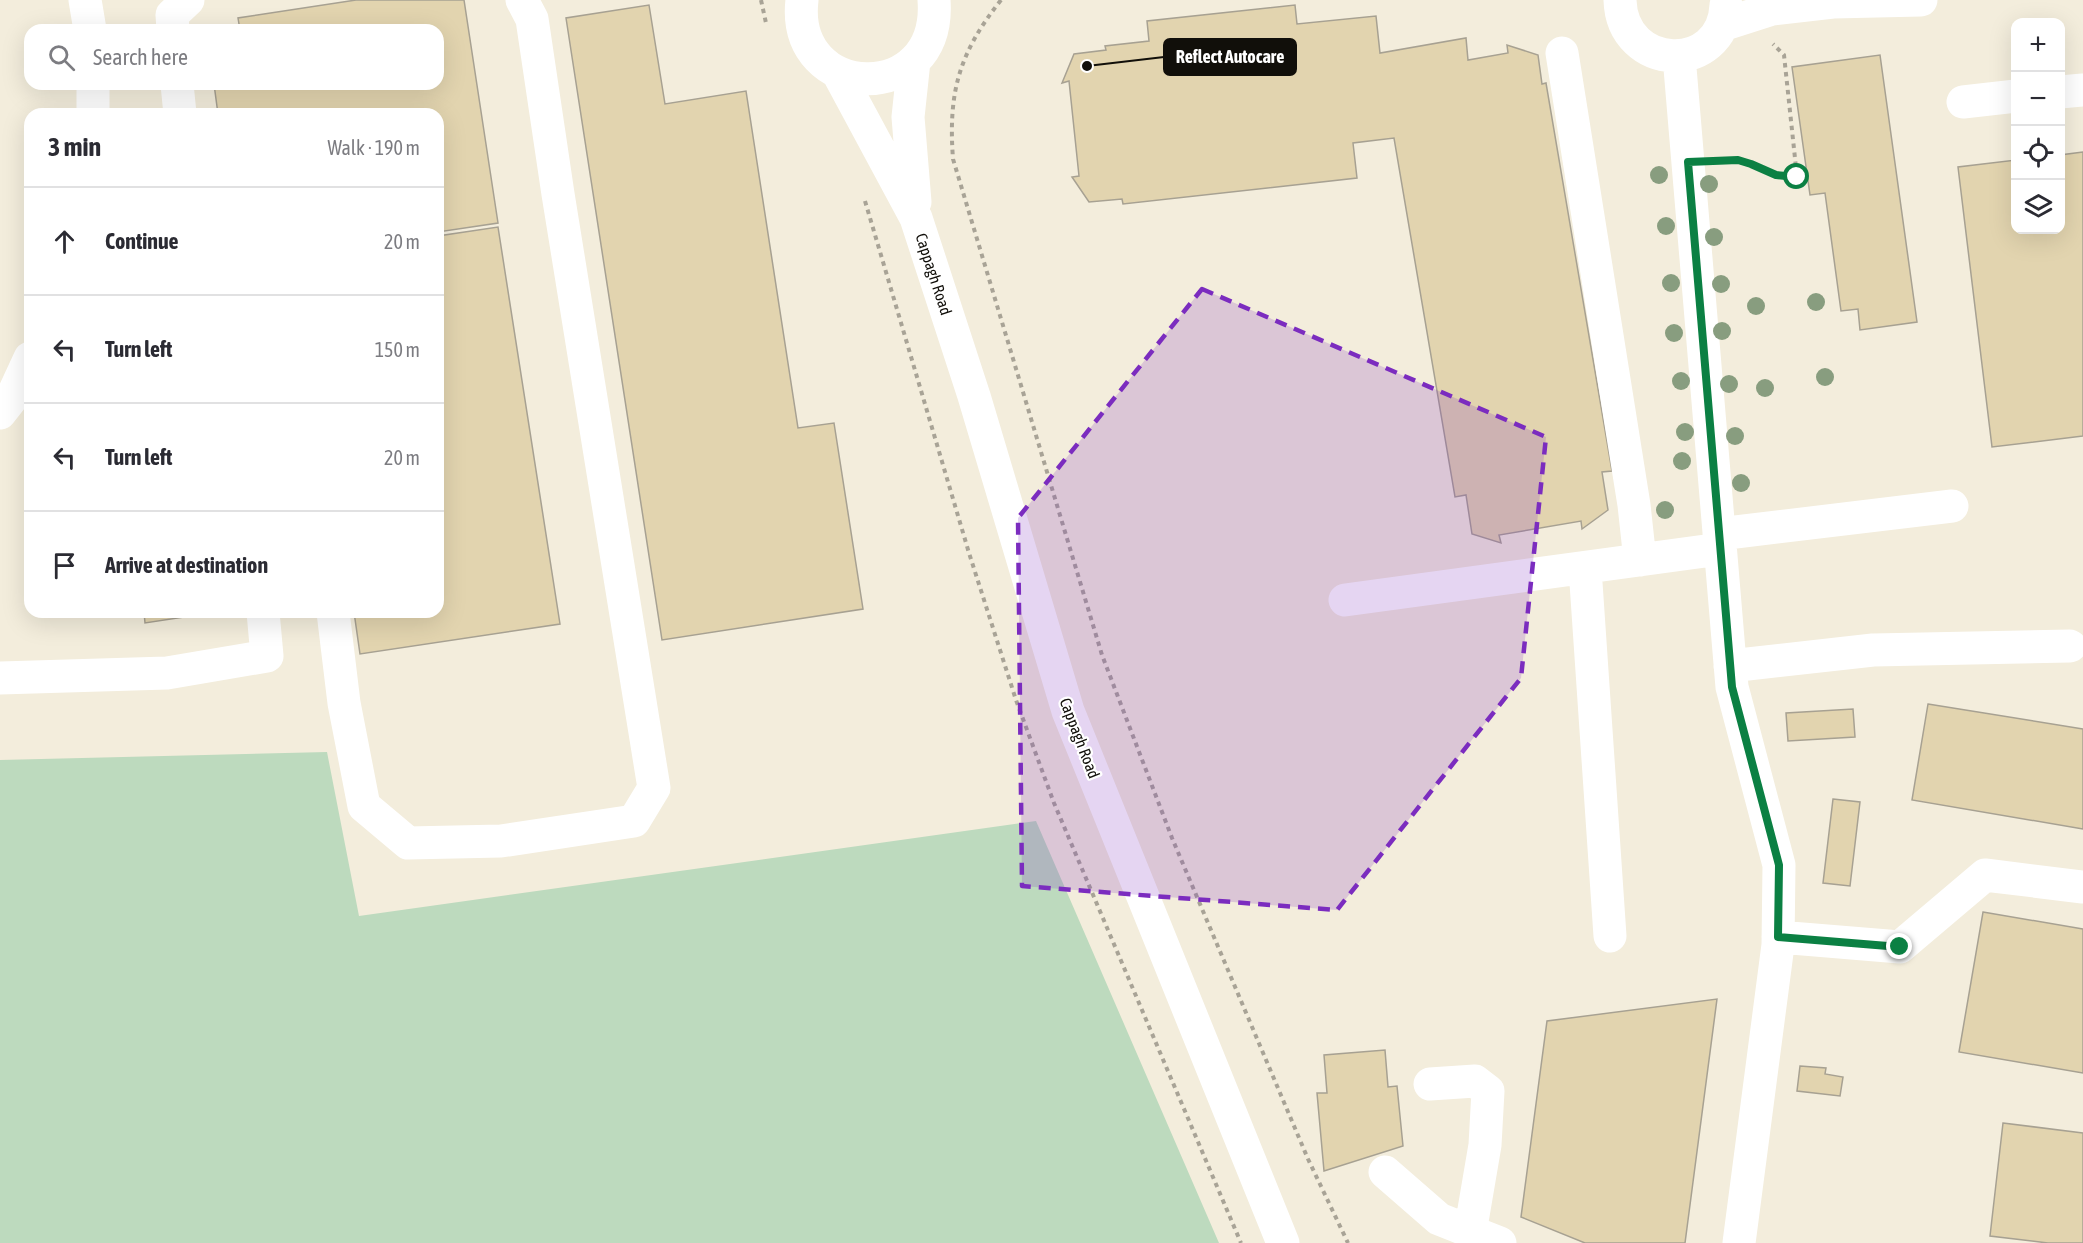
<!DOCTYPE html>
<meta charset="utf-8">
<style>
:root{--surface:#fff;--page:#f2f2f3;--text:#2b2b33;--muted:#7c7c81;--line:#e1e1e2}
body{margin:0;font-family:"Asap Condensed",sans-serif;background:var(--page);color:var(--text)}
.controls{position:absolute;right:18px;top:18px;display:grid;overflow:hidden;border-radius:12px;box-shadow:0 6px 24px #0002}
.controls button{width:54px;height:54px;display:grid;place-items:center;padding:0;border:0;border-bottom:2px solid var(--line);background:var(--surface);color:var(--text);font:30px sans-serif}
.stop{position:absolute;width:18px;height:18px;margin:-14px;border:4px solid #0b8043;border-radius:50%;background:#fff}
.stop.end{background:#0b8043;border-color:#fff;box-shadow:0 2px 6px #0008}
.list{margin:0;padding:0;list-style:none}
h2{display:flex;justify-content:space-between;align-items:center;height:78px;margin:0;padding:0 24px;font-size:26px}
h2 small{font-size:20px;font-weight:400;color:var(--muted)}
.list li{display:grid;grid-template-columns:39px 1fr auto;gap:18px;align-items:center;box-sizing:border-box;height:108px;padding:0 24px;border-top:2px solid var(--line)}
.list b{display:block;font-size:22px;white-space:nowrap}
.list em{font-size:20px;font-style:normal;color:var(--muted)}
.icon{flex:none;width:33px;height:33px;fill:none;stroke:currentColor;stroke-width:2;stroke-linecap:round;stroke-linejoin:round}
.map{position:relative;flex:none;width:2083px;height:1243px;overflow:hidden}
.search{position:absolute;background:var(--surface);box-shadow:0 6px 24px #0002;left:24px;top:24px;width:420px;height:66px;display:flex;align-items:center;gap:15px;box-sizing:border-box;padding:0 21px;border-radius:18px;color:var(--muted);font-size:22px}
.panel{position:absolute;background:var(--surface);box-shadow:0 6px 24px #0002;left:24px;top:108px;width:420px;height:510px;border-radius:18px}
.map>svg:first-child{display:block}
.green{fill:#bddabe}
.building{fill:#e2d4af;stroke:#a7a192;stroke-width:1.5}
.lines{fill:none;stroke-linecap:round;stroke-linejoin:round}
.path{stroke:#a8a396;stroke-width:4;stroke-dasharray:4.5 4.5;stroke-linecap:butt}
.minor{stroke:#fff;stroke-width:33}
.tree{fill:#889d7f}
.route{stroke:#0b8043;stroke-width:8}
.marked{fill:#7b2cbf;fill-opacity:0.2;stroke:#7b2cbf;stroke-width:4.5;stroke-dasharray:12 8;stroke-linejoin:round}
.labels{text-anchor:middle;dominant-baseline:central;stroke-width:4.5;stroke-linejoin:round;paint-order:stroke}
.street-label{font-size:16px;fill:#110f0a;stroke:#fff}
.leader{fill:none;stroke:#110f0a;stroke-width:2}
.callout-dot{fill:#110f0a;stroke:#fff;stroke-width:2}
.callout{fill:#110f0a;stroke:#110f0a;stroke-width:2}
.callout-label{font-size:18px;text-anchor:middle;font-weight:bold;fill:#fff}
</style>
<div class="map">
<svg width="2083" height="1243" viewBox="0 0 2083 1243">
<rect width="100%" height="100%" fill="#f3eddc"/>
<path class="green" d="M327 752 359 916 1036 821 1219 1243H0V760Z"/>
<path class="building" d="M356 0H464L498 223 438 232V114H218L214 84H438V30H240L238 18Z
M649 5 665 104 746 91 798 428 834 423 863 609 662 640 566 18Z
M1295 5 1297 24 1376 16 1380 53 1466 38 1468 60 1508 53 1507 45 1538 55 1542 84 1546 83 1612 471 1602 472 1608 510 1582 529 1581 521 1499 535 1501 543 1472 534 1466 495 1455 497 1394 138 1353 143 1357 178 1123 204 1122 199 1089 202 1072 177 1079 176 1069 81 1062 83 1074 54 1106 50 1105 46 1149 41 1147 21Z
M1880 55 1917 322 1860 330 1858 309 1841 311 1825 193 1810 195 1792 67Z
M2083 152V436L1992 447 1958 167 2016 160V230H2060V155Z
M498 227 560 624 360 654 354 612H438V236Z
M144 612H217L145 623Z
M1928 704 2083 729V829L1912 800Z
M1853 709 1855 737 1788 741 1786 713Z
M1833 799 1860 802 1850 886 1823 883Z
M1983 912 2083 929V1073L1959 1052Z
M1717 999 1685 1243H1585L1521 1217 1547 1021Z
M1385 1050 1388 1087 1397 1086 1403 1146 1324 1171 1317 1093H1327L1324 1055Z
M1800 1066 1826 1068 1825 1074 1843 1077 1840 1096 1797 1091Z
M2003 1123 2083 1133V1243H2048L1990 1236Z"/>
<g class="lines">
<path class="path" d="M761 0 766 23
M1001 0C959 53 948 92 953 159L1102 655 1172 838 1308 1159 1348 1243
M1721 161H1738L1751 163 1777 175 1797 177 1784 55 1773 44
M865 201 969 553 1016 700 1054 803 1241 1243"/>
<path class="minor" d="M85 0 90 30
M802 0C790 102 942 108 934 0
M1620 0C1622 72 1723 75 1726 5
M1722 25 1772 9 1833 2 1921 0
M173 30 172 15 188 0
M1562 53 1634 505 1640 560
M1679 56 1732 687 1779 865 1778 945 1739 1243
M914 61 908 117 915 202
M838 73 916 218 974 396 1068 711 1283 1243
M93 84V114
M177 84 180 114
M2060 92 2083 90
M1963 102 2016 96
M0 413 11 399 30 358
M1719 534 1952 506
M1585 568 1610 936
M1345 600 1720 549
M333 612 344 703 364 806 408 843 501 841 634 821 654 788 558 194 532 19 522 0
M1730 666 1873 650 2070 646
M0 678 167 673 267 656 263 612
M1778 937 1900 947 1985 875 2083 887
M1430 1084 1475 1081 1488 1091 1485 1145 1470 1233
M1385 1172 1439 1219 1500 1243"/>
</g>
<g class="tree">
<circle cx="1659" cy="175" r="9"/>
<circle cx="1709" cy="184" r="9"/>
<circle cx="1666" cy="226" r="9"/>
<circle cx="1714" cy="237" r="9"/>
<circle cx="1671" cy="283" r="9"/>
<circle cx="1721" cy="284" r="9"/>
<circle cx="1816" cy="302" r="9"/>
<circle cx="1756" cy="306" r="9"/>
<circle cx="1722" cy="331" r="9"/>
<circle cx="1674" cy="333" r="9"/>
<circle cx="1825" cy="377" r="9"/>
<circle cx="1681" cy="381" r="9"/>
<circle cx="1729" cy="384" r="9"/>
<circle cx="1765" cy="388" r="9"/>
<circle cx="1685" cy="432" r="9"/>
<circle cx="1735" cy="436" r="9"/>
<circle cx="1682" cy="461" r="9"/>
<circle cx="1741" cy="483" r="9"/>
<circle cx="1665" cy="510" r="9"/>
</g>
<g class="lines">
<path class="route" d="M1797 177 1776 175 1751 164 1738 160 1688 162 1732 687 1779 865 1778 937 1900 947"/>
</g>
<path class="marked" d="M1202 289 1546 437 1521 678 1337 910 1022 886 1018 518Z"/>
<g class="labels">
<g class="street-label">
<text transform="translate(934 274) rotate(72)">Cappagh Road</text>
<text transform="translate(1080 738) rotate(69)">Cappagh Road</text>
</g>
</g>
<path class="leader" d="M1087 66L1164 57"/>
<circle class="callout-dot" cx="1087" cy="66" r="6"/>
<rect class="callout" x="1164" y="39" width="132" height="36" rx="6"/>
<g class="callout-label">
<text x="1230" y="63">Reflect Autocare</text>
</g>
</svg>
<div class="controls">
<button>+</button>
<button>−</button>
<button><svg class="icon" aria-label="locate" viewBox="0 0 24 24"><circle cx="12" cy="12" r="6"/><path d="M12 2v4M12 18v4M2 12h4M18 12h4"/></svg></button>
<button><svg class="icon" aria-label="layers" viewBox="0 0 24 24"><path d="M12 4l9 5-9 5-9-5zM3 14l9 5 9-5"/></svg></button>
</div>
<div class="stop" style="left:1797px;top:177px"></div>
<div class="stop end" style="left:1900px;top:947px"></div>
<div class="search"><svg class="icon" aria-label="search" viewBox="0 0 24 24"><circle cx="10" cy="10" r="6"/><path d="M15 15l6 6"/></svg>Search here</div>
<section class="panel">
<h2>3 min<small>Walk · 190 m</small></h2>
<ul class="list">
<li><svg class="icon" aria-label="ahead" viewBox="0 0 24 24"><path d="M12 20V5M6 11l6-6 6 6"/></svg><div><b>Continue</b></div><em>20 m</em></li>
<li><svg class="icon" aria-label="left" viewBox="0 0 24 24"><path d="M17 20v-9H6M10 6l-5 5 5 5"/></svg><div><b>Turn left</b></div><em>150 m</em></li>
<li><svg class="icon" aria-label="left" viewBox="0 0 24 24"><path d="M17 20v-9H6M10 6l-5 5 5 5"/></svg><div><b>Turn left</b></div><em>20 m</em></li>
<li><svg class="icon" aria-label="arrive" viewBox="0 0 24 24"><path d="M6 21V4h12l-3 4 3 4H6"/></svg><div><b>Arrive at destination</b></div></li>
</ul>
</section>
</div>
